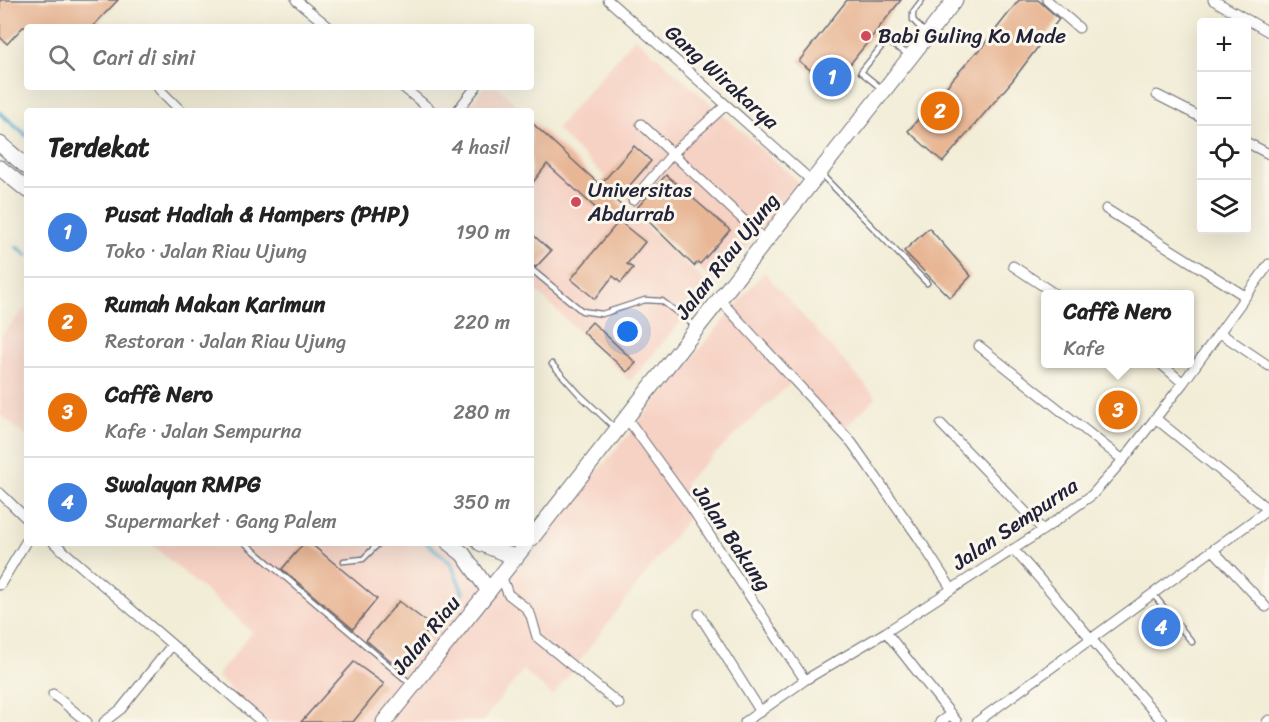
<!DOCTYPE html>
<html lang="id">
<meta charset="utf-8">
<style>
:root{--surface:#fff;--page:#f2f2f2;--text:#222;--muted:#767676;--line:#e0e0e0;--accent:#d1495b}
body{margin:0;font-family:Sriracha,sans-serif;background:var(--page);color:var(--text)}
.controls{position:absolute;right:18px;top:18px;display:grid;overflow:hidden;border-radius:6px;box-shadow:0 6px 24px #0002}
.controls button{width:54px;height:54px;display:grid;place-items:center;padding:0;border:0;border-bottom:2px solid var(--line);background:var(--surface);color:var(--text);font:30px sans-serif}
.you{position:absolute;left:628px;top:332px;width:21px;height:21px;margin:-15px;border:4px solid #fff;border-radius:50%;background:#1a73e8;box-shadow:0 0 0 9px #1a73e833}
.badge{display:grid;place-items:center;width:39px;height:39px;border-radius:50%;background:var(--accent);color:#fff;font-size:20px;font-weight:700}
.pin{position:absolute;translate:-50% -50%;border:3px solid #fff;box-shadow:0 2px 6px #0006}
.popup{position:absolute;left:1041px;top:290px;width:153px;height:78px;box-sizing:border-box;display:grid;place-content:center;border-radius:6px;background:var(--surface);filter:drop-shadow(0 2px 4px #0005);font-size:20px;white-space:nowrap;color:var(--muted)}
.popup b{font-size:22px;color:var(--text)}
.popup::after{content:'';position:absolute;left:50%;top:100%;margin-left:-12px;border:12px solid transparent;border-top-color:var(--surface)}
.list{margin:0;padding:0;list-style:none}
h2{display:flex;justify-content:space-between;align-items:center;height:78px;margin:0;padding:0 24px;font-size:26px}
h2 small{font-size:20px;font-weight:400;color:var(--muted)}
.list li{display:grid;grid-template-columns:39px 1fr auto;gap:18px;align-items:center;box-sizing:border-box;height:90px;padding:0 24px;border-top:2px solid var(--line)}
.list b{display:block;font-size:22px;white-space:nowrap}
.list p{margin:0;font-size:20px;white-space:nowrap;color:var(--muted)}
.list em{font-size:20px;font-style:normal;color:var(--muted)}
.icon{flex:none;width:33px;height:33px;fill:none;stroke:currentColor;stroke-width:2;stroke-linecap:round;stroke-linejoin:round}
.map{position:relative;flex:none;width:1269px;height:722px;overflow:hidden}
.search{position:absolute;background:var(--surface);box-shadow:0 6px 24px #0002;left:24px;top:24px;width:510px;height:66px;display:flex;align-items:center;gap:15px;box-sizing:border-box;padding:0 21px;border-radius:6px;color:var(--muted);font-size:22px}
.panel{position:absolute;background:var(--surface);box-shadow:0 6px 24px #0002;left:24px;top:108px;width:510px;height:438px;border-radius:6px}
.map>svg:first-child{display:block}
.built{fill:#f6d2c4}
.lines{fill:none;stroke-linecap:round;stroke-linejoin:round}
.stream{stroke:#56acd3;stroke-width:4}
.building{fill:#e8b694}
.lane-casing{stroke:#6b6972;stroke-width:7}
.street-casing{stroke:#6b6972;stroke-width:11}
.primary-casing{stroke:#6b6972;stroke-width:17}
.lane{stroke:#fff;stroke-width:4.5}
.street{stroke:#fff;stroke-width:9}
.primary{stroke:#fff;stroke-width:15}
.poi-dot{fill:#d1495b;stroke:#fbf7ec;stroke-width:2}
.labels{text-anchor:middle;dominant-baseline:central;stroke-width:6;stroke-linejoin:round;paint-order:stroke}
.poi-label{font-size:21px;fill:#22223b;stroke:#fbf7ec;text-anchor:start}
.street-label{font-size:21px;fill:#22223b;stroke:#fbf7ec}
</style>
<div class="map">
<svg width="1269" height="722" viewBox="0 0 1269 722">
<rect width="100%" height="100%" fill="#fbf7ec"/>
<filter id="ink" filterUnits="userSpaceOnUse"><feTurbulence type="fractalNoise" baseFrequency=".0167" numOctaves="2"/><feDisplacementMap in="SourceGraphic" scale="12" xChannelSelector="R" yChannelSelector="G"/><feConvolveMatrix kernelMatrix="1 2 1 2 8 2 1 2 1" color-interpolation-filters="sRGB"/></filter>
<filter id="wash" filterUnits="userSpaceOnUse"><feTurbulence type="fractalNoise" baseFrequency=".008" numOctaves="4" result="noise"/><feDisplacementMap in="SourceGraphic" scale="24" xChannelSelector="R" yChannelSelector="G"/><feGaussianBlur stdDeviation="1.35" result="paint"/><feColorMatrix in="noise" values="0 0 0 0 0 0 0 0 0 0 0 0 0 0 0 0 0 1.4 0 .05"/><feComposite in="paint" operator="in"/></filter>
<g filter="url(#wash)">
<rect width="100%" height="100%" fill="#f2edd7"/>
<path class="built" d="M635 37 799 182 716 285 556 129Z
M484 87H498L523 111H466Z
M531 118 711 287 630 381 531 286Z
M764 272 876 397 843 430 792 382 684 483 700 502 553 696 523 670 482 722H266L217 676 252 632 150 543H449L502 586Z
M27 306V437L0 415V337Z"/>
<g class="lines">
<path class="stream" d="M0 113 27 136
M17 247 27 255
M427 543 451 563 463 593"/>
</g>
<g id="blocks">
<path class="building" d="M0 0H118L92 27H23L7 44 0 37Z
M847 0H901L832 87 799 61Z
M1019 0H1038L1059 19 1013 80 943 162 908 131 977 51 978 52Z
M531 122 600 185 634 146 651 161 616 201 623 207 610 221 547 164 531 185Z
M666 175 730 230 700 264 698 262 694 266 636 209Z
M619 221 645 242 627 264 633 268 621 283 613 276 595 299 571 279Z
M929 228 971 276 950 298 904 251Z
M531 233 551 251 536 267 531 265Z
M592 322 636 363 627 372 583 332Z
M304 543H310L377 599 353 629 282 569Z
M399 601 432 626 398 667 366 640Z
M354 662 384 684 353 722H301Z"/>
</g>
</g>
<g filter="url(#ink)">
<use href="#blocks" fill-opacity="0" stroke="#6b6972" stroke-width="1.5"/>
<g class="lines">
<defs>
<path id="lane" d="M922 0 913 12V20L926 34
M882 89 861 72 886 41 908 54
M822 175 927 283
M531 269 582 311 602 314 645 300 662 301 695 326
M552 364 580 395 615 428
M245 543 411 684
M344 561 363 559 379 543
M1153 594 1192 642"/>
<path id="street" d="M296 0 329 27
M608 0 813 182
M1047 0 1079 28
M1213 0 1269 32
M403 87 432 111
M159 89 181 111
M1157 95 1202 118
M457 111 476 87
M641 124 766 241
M1246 142 1269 154
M633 200 673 153 726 105
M1106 209 1245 296
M1013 266 1055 294
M720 300 852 443 918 537 951 588
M1220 333 1269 366
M979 346 1123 460
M1161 364 1183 383
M626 417 689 504 805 680
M1155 418 1269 510
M941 424 1043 530
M0 493 27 519
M54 543 262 722
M1013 549C1064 605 1112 665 1163 722
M1213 550 1266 607
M501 575 508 594 526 608 531 616 537 637 619 704
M0 585 27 540
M699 614 761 712
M886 632 957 722
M53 694 87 722
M104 722 121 709 172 645
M745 722 805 680 886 632 1043 530 1092 495 1123 460 1183 383 1269 264
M940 722 951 714
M977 722 1269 509
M1267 722 1269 720"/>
<path id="primary" d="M0 144 27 167
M0 168 27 190
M531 539 955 0
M449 543 463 554 489 591
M480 543 516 558
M384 722 527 543"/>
</defs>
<use href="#lane" class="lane-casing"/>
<use href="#street" class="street-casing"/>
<use href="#primary" class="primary-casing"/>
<use href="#lane" class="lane"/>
<use href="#street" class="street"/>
<use href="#primary" class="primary"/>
</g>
</g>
<g class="poi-dot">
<circle cx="866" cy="36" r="6"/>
<circle cx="576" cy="202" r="6"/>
</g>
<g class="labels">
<g class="poi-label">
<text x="878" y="36">Babi Guling Ko Made</text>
<text x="588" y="190">Universitas<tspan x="588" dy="24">Abdurrab</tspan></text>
</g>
<g class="street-label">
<text transform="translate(722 77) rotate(42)">Gang Wirakarya</text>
<text transform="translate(727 256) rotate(-52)">Jalan Riau Ujung</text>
<text transform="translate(1015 524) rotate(-34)">Jalan Sempurna</text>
<text transform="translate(732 538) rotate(56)">Jalan Bakung</text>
<text transform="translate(426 635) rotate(-51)">Jalan Riau</text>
</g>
</g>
</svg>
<div class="controls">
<button>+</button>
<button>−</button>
<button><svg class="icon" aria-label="locate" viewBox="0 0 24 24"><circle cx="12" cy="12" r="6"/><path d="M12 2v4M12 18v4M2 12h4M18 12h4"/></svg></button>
<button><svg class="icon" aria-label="layers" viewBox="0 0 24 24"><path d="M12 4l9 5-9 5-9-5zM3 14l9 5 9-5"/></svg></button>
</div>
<div class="you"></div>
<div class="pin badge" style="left:832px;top:77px;background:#3f7fe0">1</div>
<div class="pin badge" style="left:940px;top:111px;background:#e8710a">2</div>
<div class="pin badge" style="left:1118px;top:410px;background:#e8710a">3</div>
<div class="popup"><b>Caffè Nero</b>Kafe</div>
<div class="pin badge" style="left:1161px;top:627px;background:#3f7fe0">4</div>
<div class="search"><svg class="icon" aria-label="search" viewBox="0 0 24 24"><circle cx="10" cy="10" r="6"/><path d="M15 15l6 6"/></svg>Cari di sini</div>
<section class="panel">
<h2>Terdekat<small>4 hasil</small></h2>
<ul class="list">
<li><span class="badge" style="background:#3f7fe0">1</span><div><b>Pusat Hadiah &amp; Hampers (PHP)</b><p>Toko · Jalan Riau Ujung</p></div><em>190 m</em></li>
<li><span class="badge" style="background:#e8710a">2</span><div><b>Rumah Makan Karimun</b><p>Restoran · Jalan Riau Ujung</p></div><em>220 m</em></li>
<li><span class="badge" style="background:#e8710a">3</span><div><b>Caffè Nero</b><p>Kafe · Jalan Sempurna</p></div><em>280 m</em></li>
<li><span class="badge" style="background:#3f7fe0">4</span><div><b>Swalayan RMPG</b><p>Supermarket · Gang Palem</p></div><em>350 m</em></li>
</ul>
</section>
</div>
